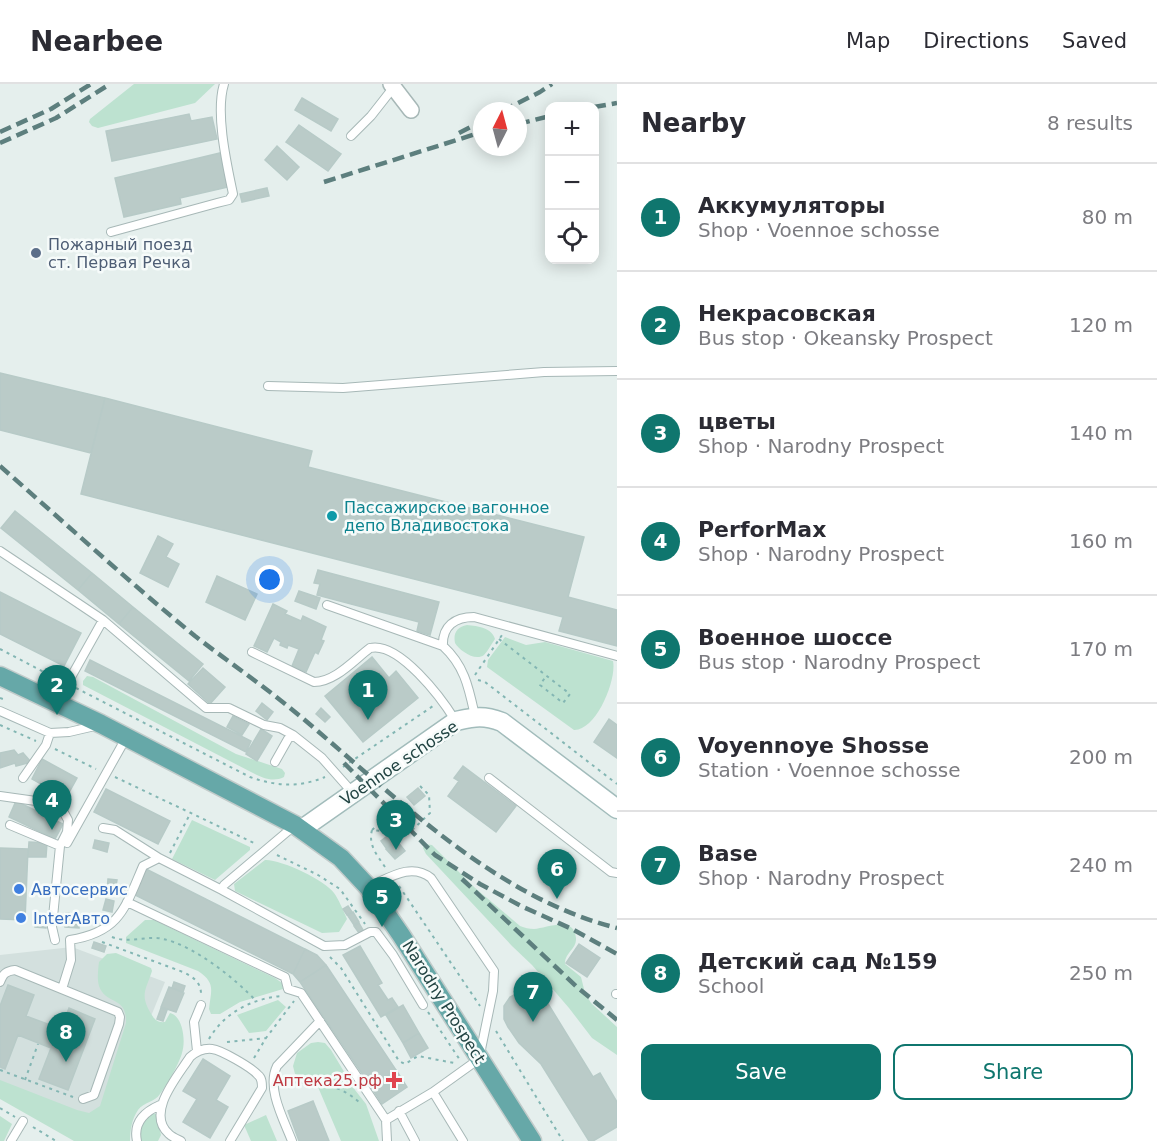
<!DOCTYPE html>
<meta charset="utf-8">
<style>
:root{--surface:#fff;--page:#f2f2f3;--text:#2b2b33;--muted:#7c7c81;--line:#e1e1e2;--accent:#0f766e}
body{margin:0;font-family:"DejaVu Sans",sans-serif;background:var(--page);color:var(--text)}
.controls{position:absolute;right:18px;top:18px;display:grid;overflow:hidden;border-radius:12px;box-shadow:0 3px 15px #0003}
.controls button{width:54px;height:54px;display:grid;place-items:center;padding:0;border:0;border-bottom:2px solid var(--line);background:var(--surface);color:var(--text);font:30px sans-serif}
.compass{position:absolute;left:473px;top:18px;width:54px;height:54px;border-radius:50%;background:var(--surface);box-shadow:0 3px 15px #0003;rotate:6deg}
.you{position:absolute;left:270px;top:496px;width:21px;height:21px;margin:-15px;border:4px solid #fff;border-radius:50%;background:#1a73e8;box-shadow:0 0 0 9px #1a73e833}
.badge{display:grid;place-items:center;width:39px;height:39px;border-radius:50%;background:var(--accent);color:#fff;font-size:20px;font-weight:700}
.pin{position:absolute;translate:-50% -50px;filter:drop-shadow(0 2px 3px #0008)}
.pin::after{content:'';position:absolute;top:32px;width:21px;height:18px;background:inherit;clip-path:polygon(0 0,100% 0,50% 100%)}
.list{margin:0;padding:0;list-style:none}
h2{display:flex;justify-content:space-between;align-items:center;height:78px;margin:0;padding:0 24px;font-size:26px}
h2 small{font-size:20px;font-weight:400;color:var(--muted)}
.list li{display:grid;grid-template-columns:39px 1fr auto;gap:18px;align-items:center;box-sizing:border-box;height:108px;padding:0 24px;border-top:2px solid var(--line)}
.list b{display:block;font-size:22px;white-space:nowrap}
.list p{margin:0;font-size:20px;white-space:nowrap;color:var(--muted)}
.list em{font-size:20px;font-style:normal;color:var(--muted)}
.actions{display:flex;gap:12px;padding:18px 24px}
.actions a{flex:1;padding:14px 0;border:2px solid var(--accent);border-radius:12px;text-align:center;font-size:21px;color:var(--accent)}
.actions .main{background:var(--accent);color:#fff}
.icon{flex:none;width:33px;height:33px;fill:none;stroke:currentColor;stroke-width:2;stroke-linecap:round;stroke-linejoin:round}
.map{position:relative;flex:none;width:617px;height:1057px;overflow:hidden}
header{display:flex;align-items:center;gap:36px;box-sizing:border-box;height:84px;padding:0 30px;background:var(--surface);border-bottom:2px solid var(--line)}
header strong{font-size:28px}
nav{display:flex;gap:33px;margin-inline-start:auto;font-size:21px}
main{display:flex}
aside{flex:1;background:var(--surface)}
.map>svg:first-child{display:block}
.built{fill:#d3e0de}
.green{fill:#bde2d0}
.building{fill:#bacbc8;stroke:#b7cac7;stroke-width:1.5}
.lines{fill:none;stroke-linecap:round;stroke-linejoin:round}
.lane-casing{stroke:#a7b8b7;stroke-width:10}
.street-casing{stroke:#a7b8b7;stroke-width:18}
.secondary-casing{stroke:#a2bcbb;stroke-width:21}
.primary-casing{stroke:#c1cbca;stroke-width:21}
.path{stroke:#83b6b3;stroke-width:2;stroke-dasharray:3 4.5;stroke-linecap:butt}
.lane{stroke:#fff;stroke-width:8}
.street{stroke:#fff;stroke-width:15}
.secondary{stroke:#fff;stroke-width:18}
.primary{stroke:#66a8a8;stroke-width:18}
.rail{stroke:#5d7f7e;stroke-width:4.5;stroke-dasharray:12 6;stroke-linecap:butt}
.service-dot{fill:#5c6f8a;stroke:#f6fbfa;stroke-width:2}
.culture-dot{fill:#0f9aa8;stroke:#f6fbfa;stroke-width:2}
.shop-dot{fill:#3f7fe0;stroke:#f6fbfa;stroke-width:2}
.health-dot{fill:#e0444e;stroke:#f6fbfa;stroke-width:2}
.labels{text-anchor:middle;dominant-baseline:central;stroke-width:5;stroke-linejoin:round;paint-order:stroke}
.service-label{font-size:16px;fill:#4e5e75;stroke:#f6fbfa;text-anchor:start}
.culture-label{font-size:16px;fill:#0d838f;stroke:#f6fbfa;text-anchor:start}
.street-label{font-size:16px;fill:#224443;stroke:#f6fbfa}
.shop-label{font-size:16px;fill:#366cbe;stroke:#f6fbfa;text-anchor:start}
.health-label{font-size:16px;fill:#be3a42;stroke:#f6fbfa;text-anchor:end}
</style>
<header>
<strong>Nearbee</strong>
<nav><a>Map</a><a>Directions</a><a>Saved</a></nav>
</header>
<main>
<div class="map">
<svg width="617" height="1057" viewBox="0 0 617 1057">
<rect width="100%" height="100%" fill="#e5efed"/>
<path class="built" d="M72 863 165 898 104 1047 0 1003V871Z"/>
<path class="green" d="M134 0H215L195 19 98 44 92 42 89 38 90 35Z
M467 541C478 542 492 544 495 555 492 559 488 567 484 571 475 578 459 566 455 559 453 549 457 543 467 541Z
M505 553 526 561 545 558 613 577C617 596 596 647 574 646L487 583 488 576Z
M87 592 93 593 236 670 282 685 285 689 284 693C272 699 261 693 251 688L83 601V597Z
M192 736 250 763V766L215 796 172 775Z
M425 760 432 761 474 803 520 842C525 844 529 845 534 845 547 844 574 831 576 854 577 865 564 869 565 880L581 893 585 909 591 919 617 943V971L592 954 569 924 532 881 512 862 426 770 423 764Z
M265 776C280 775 325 796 334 809 338 814 344 828 347 835L339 848 322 849 235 807 234 800Z
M145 836H154L275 894 282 899 283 905 240 918 220 930H211L209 925C211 906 216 899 198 887L126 859V853Z
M116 869 151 884 152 887C146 906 140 910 150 928 154 935 157 939 165 938L170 929C183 932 186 957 182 969 179 980 167 1001 160 1010 155 1018 144 1018 138 1026 132 1035 130 1046 130 1057H74L0 1015V996L77 1026 89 1029 100 1022 126 939C127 911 106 922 99 902 97 895 98 886 99 878L107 870Z
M278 916 286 923 266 947 249 949 237 931Z
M318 958 325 959 331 966 355 1006 366 1020 379 1057H341L318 1003 309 996 295 990 293 982 297 969 311 959Z
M151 1029 156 1030 161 1051 158 1057H141L140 1042Z
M266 1031 277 1057H251L244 1041Z
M0 1032 12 1040 4 1057H0Z"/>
<path class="building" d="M302 14 338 35 331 47 295 26Z
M189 30 191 37 212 33 217 55 112 77 106 47Z
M299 41 341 70 328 87 286 58Z
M277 62 299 83 287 96 265 76Z
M220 69 228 103 180 114 181 120 124 133 115 94Z
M267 104 269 112 242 118 240 110Z
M0 289 105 314 91 369 0 346Z
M105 314 312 367 308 383 584 453 568 513 617 526V562L559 547 563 533 81 410Z
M15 427 92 489 78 506 1 444Z
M158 452 173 460 166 473 179 480 168 503 140 489Z
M318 486 439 518 430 551 417 547 419 538 317 511 320 500 314 499Z
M92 489 133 523 119 540 78 506Z
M217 492 257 510 245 536 206 518Z
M299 507 320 514 316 525 295 517Z
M0 508 81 549 64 582 0 550Z
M273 520 287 527 285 530 301 537 303 532 326 543 321 556 324 557 318 570 315 568 306 588 292 582 299 565 288 561 287 564 280 561 281 558 274 554 267 568 254 562Z
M133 523 203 580 189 597 119 540Z
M372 573 389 594 396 587 418 614 363 658 325 612Z
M90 576 251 657 246 668 85 587Z
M203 584 225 603 210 620 188 600Z
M262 619 273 628 267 636 256 627Z
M321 624 330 633 325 638 316 630Z
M233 632 249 640 242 651 227 643Z
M609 635 617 641V674L594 658Z
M261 645 272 652 257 677 246 670Z
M14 666 18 671 23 669 31 678 16 682 15 679 0 684V669Z
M42 675 77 694 66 714 32 695Z
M463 682 516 722 496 748 448 712 459 697 454 694Z
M418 704 425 712 414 721 407 713Z
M106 705 170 737 158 760 94 728Z
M16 717 63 740 55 755 9 733Z
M391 749 397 756 386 764 381 757Z
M95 756 109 759 107 768 93 764Z
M397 757 405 767 395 775 386 765Z
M29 758 47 759 46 773H28Z
M0 764 28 765 25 836 0 835Z
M146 785 305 865 293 890 133 810Z
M108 795 117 796 115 808 107 807Z
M106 815 114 817 112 828 103 826Z
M348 822 352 828 347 831 343 825Z
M353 828 359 838 354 841 348 832Z
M66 829 79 830V844L65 843Z
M35 834 47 835 46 844 35 843Z
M359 839 363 846 359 849 354 842Z
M94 858 106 862 104 868 92 864Z
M579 860 600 874 587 893 566 879Z
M360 862 382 899 378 901 388 916 392 914 398 923 381 933 343 871Z
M305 865 317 871 326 881 300 898 293 890Z
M326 881 396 986 371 1003 300 898Z
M174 898 185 902 183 908 172 904Z
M8 901 34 911 26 932 61 945 69 924 95 935 68 1006 39 995 51 964 18 951 5 985 0 983V922Z
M169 903 184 909 176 928 161 923Z
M518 909H533L541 912 547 918 593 993 600 989 617 1018V1043L593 1057H589L541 980 519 959 508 943 504 935V922L510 913Z
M403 921 419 949 403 959 386 931Z
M161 924 167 926 163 937 157 935Z
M419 949 428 964 411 974 403 959Z
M203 975 230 992 216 1016 228 1023 210 1054 183 1038 197 1015 183 1007Z
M396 986 407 1003 382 1020 371 1003Z
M313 1017 329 1057H299L288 1027Z"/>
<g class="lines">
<defs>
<path id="lane" d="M351 52 371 32 393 4
M111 148 217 119 229 116 233 110C227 81 215 29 224 0
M268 302 343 304 544 288 617 287
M0 467 103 536 206 624H229L264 641 280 644 293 651 322 674 353 709
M327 521 443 562C465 582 469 605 475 632
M443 562C442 542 455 533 474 533L617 572
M252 568 314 598C335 598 354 576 370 564 399 557 442 615 455 636
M57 618 103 536
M0 627 50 649 69 648 95 642
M275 678 288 655 293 651
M23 694 46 661 50 649
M489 694 611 788 617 789
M0 712 43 718 53 721 63 727 68 736 67 748 60 762 52 843 55 856
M10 741 60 762
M103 744 115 746 159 774
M67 759 126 654
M368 803C389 794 411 778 431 794L494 887 493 907 479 975 433 1008 386 1036 387 1057
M222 806 324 862 345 861 370 848H376L393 871 423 921
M127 818 285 893 288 905 301 909 386 1036
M0 898C3 889 7 887 15 886L118 928 120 933 119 940 94 1011 83 1015
M62 905 71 876 70 856C120 848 125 824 143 782L159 774 222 806 224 801 294 742
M616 910H617
M197 967 194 938 201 921
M433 1008 463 1057
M399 1027 415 1057
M11 1057 23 1037
M137 1057C133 1039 144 1028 160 1021
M181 1057C177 1055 172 1053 169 1050 145 1029 178 992 190 973 197 967 203 964 212 965 221 966 251 983 258 991 262 994 262 999 262 1004L230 1057
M292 1057C284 1036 266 1004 277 982L320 937"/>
<path id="street" d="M391 0 411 26"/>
<path id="secondary" d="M302 745 456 637C475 633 483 631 502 638L617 725"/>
<path id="primary" d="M0 592 101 640 295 741 341 774 368 803 401 851 532 1057"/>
</defs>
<use href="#lane" class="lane-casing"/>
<use href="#street" class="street-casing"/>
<use href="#secondary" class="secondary-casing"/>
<use href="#primary" class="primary-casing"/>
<path class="path" d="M499 555 570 610 563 619 540 601 546 592
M0 565 57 595
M475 591 502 551
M478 596 485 598 617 700
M76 604 250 693C275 702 299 704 325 693
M0 614 6 616
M0 641 36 657
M55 665 96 685
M343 683 433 622
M115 693 256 760
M372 746 383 736
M170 769 191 728
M277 771 318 791 340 805 365 840
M385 783C377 771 368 761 372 746L408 750 430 729 429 711 418 700
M399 802 480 922
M112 853C128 860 147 851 163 855 193 861 236 895 256 917
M102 858 183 888C193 893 201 898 201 910
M330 873 341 884 399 977 405 980 418 972 454 979
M428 928 460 976
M496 947 563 1057
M209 955C224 929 251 915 281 912
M227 958 266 954
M254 974 266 954 294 917
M0 986 73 1013
M25 996 38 960
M285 998C316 1000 337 997 361 1020
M0 1024 15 1033
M33 1043 56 1057"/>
<use href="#lane" class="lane"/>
<use href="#street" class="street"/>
<use href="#secondary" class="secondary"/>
<use href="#primary" class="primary"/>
<path class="rail" d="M594 23 617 19
M502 27 540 8 552 0
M518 40 550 32
M0 48 51 25 91 0
M459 49 482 37
M0 59 56 34 110 0
M324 98 482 48
M0 382C65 439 128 497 195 552 226 576 258 598 289 623 388 704 489 812 617 844
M344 679 435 771 480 800 521 822 572 845 617 870
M462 795 577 903 617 936"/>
</g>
<circle class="service-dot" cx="36" cy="169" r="6"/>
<circle class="culture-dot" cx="332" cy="432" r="6"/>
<g class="shop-dot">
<circle cx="19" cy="805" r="6"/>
<circle cx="21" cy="834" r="6"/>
</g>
<path class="health-dot" d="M391 987h6v6h6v6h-6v6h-6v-6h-6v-6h6z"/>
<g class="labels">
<g class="service-label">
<text x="48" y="160">Пожарный поезд<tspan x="48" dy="18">ст. Первая Речка</tspan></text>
</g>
<g class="culture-label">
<text x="344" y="423">Пассажирское вагонное<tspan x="344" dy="18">депо Владивостока</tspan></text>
</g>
<g class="street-label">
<text transform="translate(399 679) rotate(-34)">Voennoe schosse</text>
<text transform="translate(444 918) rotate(58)">Narodny Prospect</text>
</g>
<g class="shop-label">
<text x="31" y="805">Автосервис</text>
<text x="33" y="834">InterАвто</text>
</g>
<g class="health-label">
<text x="382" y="996">Аптека25.рф</text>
</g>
</g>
</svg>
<div class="controls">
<button>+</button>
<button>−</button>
<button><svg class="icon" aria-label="locate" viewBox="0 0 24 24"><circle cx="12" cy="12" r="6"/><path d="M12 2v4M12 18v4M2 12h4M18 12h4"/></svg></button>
</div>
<svg class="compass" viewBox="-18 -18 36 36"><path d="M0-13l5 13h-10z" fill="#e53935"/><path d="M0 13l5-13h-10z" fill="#7c7c81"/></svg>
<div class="you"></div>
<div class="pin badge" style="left:368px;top:636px">1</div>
<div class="pin badge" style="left:57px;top:631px">2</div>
<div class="pin badge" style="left:396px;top:766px">3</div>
<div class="pin badge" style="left:52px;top:746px">4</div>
<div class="pin badge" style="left:382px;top:843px">5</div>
<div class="pin badge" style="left:557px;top:815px">6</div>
<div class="pin badge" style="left:533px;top:938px">7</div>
<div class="pin badge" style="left:66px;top:978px">8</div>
</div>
<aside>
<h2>Nearby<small>8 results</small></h2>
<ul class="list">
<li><span class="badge">1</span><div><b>Аккумуляторы</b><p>Shop · Voennoe schosse</p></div><em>80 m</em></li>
<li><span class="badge">2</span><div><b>Некрасовская</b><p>Bus stop · Okeansky Prospect</p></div><em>120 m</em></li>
<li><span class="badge">3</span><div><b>цветы</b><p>Shop · Narodny Prospect</p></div><em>140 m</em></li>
<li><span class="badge">4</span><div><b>PerforMax</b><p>Shop · Narodny Prospect</p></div><em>160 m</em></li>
<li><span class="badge">5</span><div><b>Военное шоссе</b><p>Bus stop · Narodny Prospect</p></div><em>170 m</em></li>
<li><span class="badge">6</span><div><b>Voyennoye Shosse</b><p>Station · Voennoe schosse</p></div><em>200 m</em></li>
<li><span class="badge">7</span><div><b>Base</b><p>Shop · Narodny Prospect</p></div><em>240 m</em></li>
<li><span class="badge">8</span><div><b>Детский сад №159</b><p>School</p></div><em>250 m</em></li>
</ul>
<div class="actions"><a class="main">Save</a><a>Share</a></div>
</aside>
</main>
